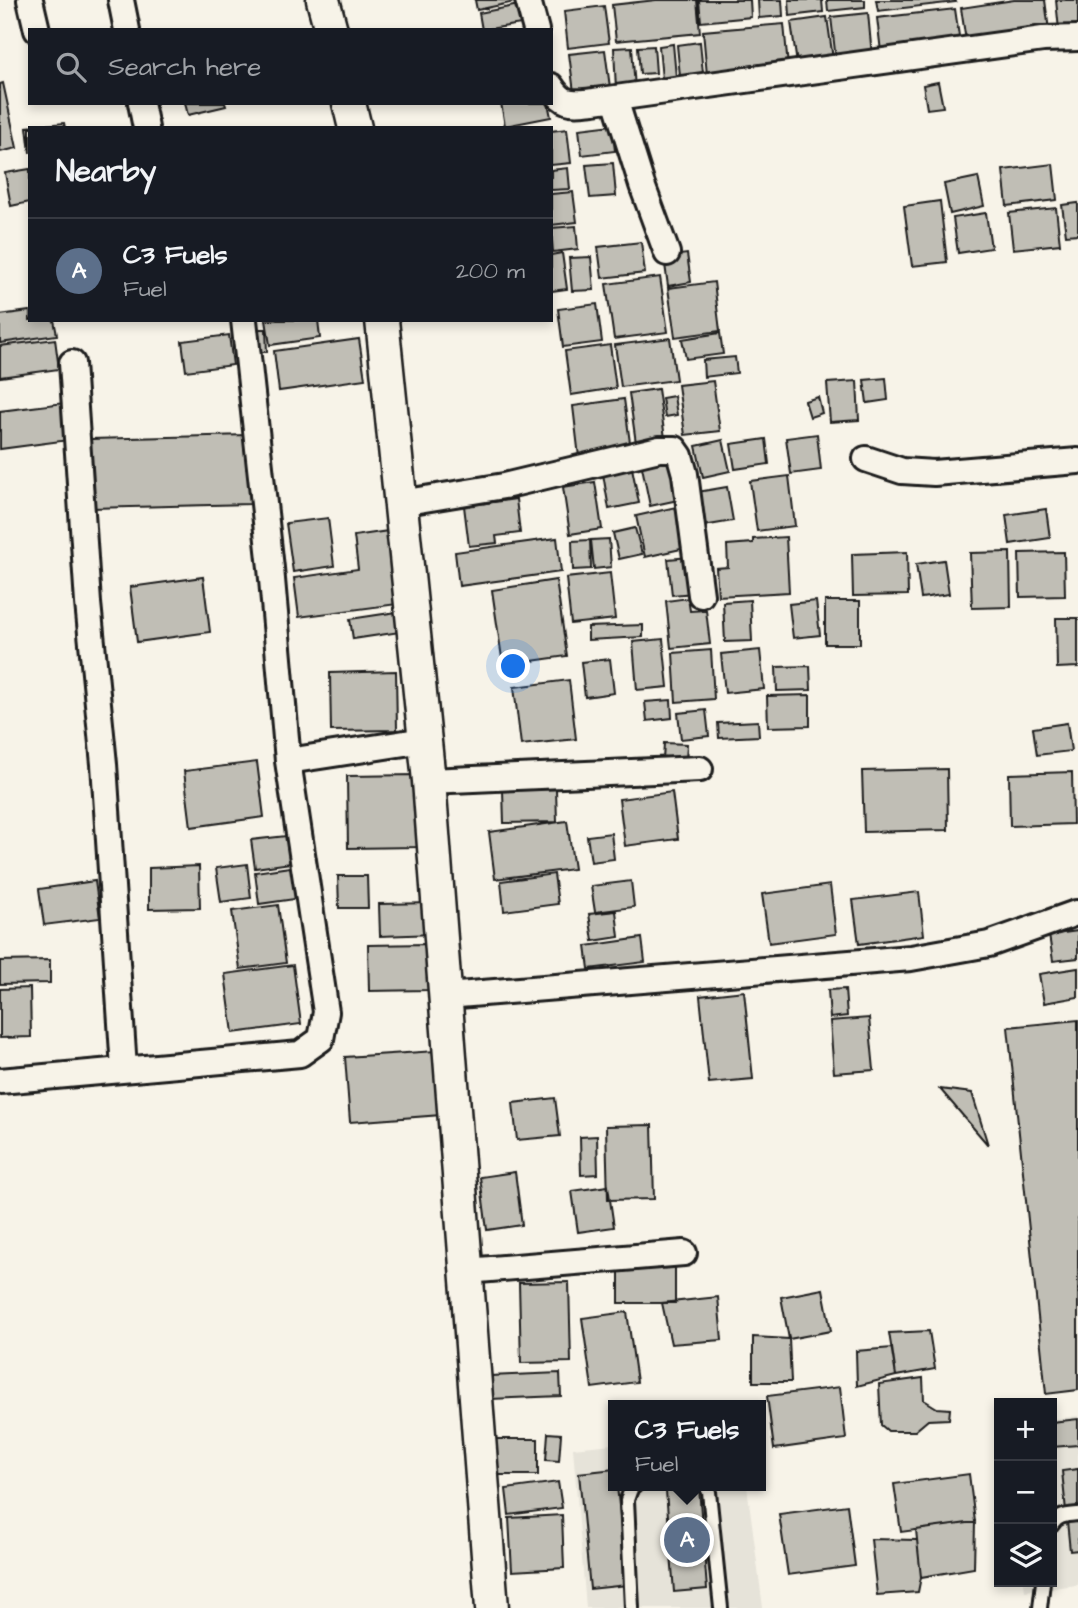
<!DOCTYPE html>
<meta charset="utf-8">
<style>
:root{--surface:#171b24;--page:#242831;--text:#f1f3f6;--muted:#9ea1a6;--line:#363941;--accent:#919294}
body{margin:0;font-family:"Architects Daughter",sans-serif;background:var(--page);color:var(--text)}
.controls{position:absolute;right:21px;bottom:21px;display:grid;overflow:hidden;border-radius:0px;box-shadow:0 4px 10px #0003}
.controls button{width:63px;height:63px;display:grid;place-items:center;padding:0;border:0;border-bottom:2px solid var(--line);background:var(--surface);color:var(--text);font:35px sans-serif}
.you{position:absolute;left:514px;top:667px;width:24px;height:24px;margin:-18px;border:5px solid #fff;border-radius:50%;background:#1a73e8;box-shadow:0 0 0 10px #1a73e833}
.badge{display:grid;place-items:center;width:46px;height:46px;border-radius:50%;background:var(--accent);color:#fff;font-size:23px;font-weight:700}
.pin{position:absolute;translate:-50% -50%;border:4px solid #fff;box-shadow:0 2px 7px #0006}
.popup{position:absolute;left:608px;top:1400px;width:158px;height:91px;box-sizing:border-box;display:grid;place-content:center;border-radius:0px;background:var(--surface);filter:drop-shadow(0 2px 5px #0005);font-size:23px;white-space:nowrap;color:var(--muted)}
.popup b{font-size:26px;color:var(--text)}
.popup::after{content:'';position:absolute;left:50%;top:100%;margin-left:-14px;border:14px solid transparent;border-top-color:var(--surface)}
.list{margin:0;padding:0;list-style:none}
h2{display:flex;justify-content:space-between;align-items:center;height:91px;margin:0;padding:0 28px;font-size:30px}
h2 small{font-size:23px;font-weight:400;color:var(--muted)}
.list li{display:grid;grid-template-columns:46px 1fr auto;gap:21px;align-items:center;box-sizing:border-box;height:105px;padding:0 28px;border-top:2px solid var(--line)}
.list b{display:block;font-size:26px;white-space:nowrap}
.list p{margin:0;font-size:23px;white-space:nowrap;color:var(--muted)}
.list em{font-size:23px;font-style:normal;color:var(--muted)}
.icon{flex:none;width:38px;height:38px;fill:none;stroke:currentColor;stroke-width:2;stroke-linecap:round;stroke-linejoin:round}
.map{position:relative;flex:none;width:1078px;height:1608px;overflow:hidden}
.search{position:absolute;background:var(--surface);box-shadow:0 4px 10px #0003;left:28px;top:28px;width:525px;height:77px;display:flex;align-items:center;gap:18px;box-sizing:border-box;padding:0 24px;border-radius:0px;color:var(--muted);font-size:26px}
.panel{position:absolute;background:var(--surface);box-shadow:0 4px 10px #0003;left:28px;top:126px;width:525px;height:196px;border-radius:0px}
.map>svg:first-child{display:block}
.built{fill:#e6e3d9}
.building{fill:#c0beb5;stroke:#1c1c1c;stroke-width:2}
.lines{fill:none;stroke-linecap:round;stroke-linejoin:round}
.service-casing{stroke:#1c1c1c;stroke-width:18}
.minor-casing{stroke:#1c1c1c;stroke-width:30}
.tertiary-casing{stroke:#1c1c1c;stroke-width:37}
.service{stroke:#f7f3e8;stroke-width:12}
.minor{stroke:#f7f3e8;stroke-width:24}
.tertiary{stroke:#f7f3e8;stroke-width:32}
</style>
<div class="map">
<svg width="1078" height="1608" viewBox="0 0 1078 1608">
<rect width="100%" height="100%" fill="#f7f3e8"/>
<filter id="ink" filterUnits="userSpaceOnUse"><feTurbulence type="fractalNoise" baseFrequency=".0143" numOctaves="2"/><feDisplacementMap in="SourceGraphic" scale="14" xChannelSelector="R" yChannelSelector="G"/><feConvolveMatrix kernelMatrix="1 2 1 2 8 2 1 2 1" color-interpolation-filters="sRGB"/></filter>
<g filter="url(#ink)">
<path class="built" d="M1078 1416V1585L1025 1591 1024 1582H1052V1419Z
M613 1444 614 1486H747L763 1608H586L573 1448Z"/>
<path class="building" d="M475 0H519V1L477 10Z
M656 0H697L700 33 616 41 612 5Z
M699 0H750L751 17 701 22Z
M758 0H782L783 16 759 18Z
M789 0H822L823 12 790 16Z
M827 0H865V7L828 11Z
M876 0H955L956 2 878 11Z
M1014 0H1045L1050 38 967 48 961 8Z
M1056 0H1078V29L1059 30Z
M524 4 528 23 482 30 479 13Z
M604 6 609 43 568 48 564 11Z
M955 9 961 50 882 60 877 18Z
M868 13 872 56 836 60 831 17Z
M827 17 833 59 797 64 791 22Z
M784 24 788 67 707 75 703 31Z
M700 42 704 84 681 86 677 45Z
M673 44 677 88 663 90 659 46Z
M654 46 656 73 640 74 638 47Z
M632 47 635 89 616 90 614 48Z
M605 50 611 95 575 100 569 54Z
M938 82 943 107 927 109 923 85Z
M3 83 17 148 0 152V84Z
M185 103H225L226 106 188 115Z
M501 103H548L551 117 505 126Z
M64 123 65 128H30V153L27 127Z
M612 125 615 151 582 155 579 129Z
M567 129 571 163 551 165V131Z
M613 163 616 196 590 198 586 165Z
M1053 164 1057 200 1007 206 1003 170Z
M568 168 570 189 551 190V170Z
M30 169V202L11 206 5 173Z
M978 177 984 206 950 214 944 184Z
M573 192 577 222 551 225V194Z
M940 201 947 262 912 266 904 206Z
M1078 203V234L1066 235 1062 205Z
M1056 208 1060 244 1013 249 1009 213Z
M986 213 991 248 958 253 953 218Z
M576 226 578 249 553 252 551 228Z
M641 242 645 273 602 278 598 247Z
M562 253 567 289 551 291V255Z
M687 254 691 282 668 286 664 257Z
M591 257 594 290 572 291 569 258Z
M660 277 668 332 614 339 606 284Z
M714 282 720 331 675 337 668 288Z
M597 304 602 342 563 347 558 309Z
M30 311V320H54L57 335 0 343V315Z
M266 320H318L320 338 270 345Z
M249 329H266L267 352H250Z
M720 333 723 354 686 359 682 339Z
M229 335 233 365 186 371 182 341Z
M670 338 676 380 621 387 615 345Z
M55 339 59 369 0 377V346Z
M359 339 365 379 279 391 274 351Z
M610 345 616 388 571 395 565 351Z
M735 357 737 373 704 377 703 360Z
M886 378 888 400 867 403 864 380Z
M713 381 720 431 685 435 678 385Z
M857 381 859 420 830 422 827 383Z
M658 389 665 438 636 443 629 393Z
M674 396 677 415 665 417 662 398Z
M818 397 822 413 810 417 805 401Z
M624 399 631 450 579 457 573 406Z
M64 403 69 440 0 449V411Z
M817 434 821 470 791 474 786 438Z
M248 435 250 504 91 508 90 439Z
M766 439 769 464 735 469 731 444Z
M723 440 730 471 703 477 696 446Z
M670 456 678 500 650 506 641 462Z
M632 468 639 503 609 509 603 474Z
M789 476 795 526 757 531 750 481Z
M595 482 602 529 570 534 563 487Z
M727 487 733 521 703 526 697 492Z
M516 499 520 533 496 536 497 543 469 546 464 506Z
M681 506 690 547 645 557 636 516Z
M1046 509 1050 538 1010 544 1006 515Z
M328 518 334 566 293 572 286 523Z
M635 528 642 554 619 559 613 533Z
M395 530 405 603 299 617 294 578 358 569 354 536Z
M786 537 789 592 718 596 716 568 728 567 727 545 753 543V539Z
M557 538 561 572 459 586 455 552Z
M609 539 611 567 594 569 591 540Z
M590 540 591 569 573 570 572 541Z
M907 552 908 595 853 596 852 554Z
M1010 552 1011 607 972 608 970 553Z
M1064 552 1065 596 1020 597 1019 553Z
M690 557 694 593 672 595 668 559Z
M944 560 949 594 921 598 916 564Z
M610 573 615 619 571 624 566 578Z
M203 577 210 632 137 642 130 587Z
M556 580 567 656 503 665 492 590Z
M688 598 690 611 706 610 710 644 671 648 666 601Z
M750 600 752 641 725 642 723 602Z
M816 601 820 635 793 638 789 604Z
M825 601H860V644H825Z
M397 612 400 632 353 639 350 619Z
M1056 618H1078V667L1057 668Z
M643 625V637L588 640V627Z
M663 639 668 687 637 690 633 642Z
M711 650 714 699 676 702 673 653Z
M760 650 764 689 725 693 721 654Z
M610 659 614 693 585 697 581 662Z
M810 666 811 690 777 691 776 667Z
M396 671 397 730 331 731 330 673Z
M569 680 576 739 521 745 514 687Z
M810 695V726L768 727 767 696Z
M671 700 672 718 647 721 645 702Z
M706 710 709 736 681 739 678 713Z
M758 721 759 736 719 738 718 723Z
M1067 723 1071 751 1037 755 1033 728Z
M664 743 687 744 686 761 663 760Z
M257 762 264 817 191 827 184 771Z
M947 769 948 830 864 832 862 771Z
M1072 772 1073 824 1010 826 1009 774Z
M417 775 419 847 348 848 347 776Z
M556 789 557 822 504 823 503 790Z
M672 792 678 839 625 846 619 799Z
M567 821 574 869 495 879 489 832Z
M611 833 614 859 591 862 587 836Z
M295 835 298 862 255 868 251 840Z
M247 864 251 898 221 902 216 868Z
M199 866 200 908 149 909V868Z
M297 866 302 898 259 904 255 872Z
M554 874 558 904 504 911 501 881Z
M338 876H367L368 908H339Z
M95 881 100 918 44 925 39 889Z
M631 881 634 907 595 912 591 886Z
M830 885 836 934 769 943 762 894Z
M919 892 924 935 859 944 853 900Z
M435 903V934L380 936 379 904Z
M278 905 286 963 240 969 232 911Z
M616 911 619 937 593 941 589 914Z
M1078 931V958L1053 961 1049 935Z
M642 938 645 962 589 969 586 946Z
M427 944 428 990 369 991 368 945Z
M50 960V983L0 984V961Z
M293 965 301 1024 233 1033 225 974Z
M1078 968V997L1044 1003 1039 974Z
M30 988 31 1037 0 1038V989Z
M845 989 847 1016 830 1018 828 990Z
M744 991 753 1079 709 1083 700 996Z
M869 1018 874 1070 834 1073 830 1021Z
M1078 1020V1390L1046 1394 1008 1027Z
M436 1051 441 1115 350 1122 345 1057Z
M940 1089 972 1093 988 1145Z
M555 1098 560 1136 517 1140 513 1103Z
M652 1125 654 1199 608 1200 606 1126Z
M597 1136 598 1174 581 1175 580 1137Z
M515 1172 522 1225 487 1230 480 1177Z
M608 1186 614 1227 578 1232 572 1191Z
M619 1260H675V1303H619Z
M569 1282 571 1362 521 1363 519 1283Z
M823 1289 831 1331 789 1339 781 1297Z
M718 1297 722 1340 671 1344 662 1303Z
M627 1312 637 1382 592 1388 582 1318Z
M929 1331 935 1369 896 1376 889 1333Z
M753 1337 789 1339 791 1382H753Z
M892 1348 896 1376 857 1386 856 1351Z
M560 1373 561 1396 491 1399 490 1376Z
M923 1378 924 1400 937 1408 950 1409 949 1419 928 1420 915 1431H888L881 1425 879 1384Z
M840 1387 846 1439 774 1449 767 1396Z
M1078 1419V1445L1052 1447V1422Z
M548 1433 561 1434 559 1461 546 1460Z
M492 1439H538V1475H492Z
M614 1469V1486H617L627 1585 590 1589 579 1473Z
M1078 1469V1550L1070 1551 1062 1471Z
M969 1474 975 1522 901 1532 894 1484Z
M558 1482 562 1508 509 1515 506 1489Z
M699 1488 707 1589 674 1592 666 1491Z
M847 1505 855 1566 788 1575 779 1514Z
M562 1515 564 1568 512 1571 509 1518Z
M975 1522 974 1568 921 1577 916 1530Z
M871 1539 917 1540 921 1577 918 1592 877 1595Z"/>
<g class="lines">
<defs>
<path id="service" d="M706 1486 709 1492 721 1608
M1052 1525C1057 1515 1068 1515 1078 1514
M632 1608 627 1500 631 1489 635 1486
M1040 1608 1043 1582"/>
<path id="minor" d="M30 0 37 30
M121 0 127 30
M528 0 536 30
M551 86C564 106 572 103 594 101L1043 39 1078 38
M615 99 642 185 667 253
M141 103 146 128
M72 363 88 603 104 764 124 1069
M866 459 902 471 934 473 1078 461
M400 503 504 486 659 449H675L680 456 685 474 701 595
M288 761 424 740
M429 781 700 769
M446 996 911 958 989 944 1076 913
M0 1081 300 1054 321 1039 326 1012 288 761 271 568 244 320
M467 1271 684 1253"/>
<path id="tertiary" d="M323 0 331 30
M349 103 355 128
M382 320 429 781 492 1608"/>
</defs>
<use href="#service" class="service-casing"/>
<use href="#minor" class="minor-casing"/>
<use href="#tertiary" class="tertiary-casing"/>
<use href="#service" class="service"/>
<use href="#minor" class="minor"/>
<use href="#tertiary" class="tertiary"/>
</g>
</g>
</svg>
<div class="controls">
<button>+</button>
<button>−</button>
<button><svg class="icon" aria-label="layers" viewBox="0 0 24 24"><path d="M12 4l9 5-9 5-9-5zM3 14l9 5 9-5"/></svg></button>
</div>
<div class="you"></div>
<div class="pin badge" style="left:687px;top:1540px;background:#5c6f8a">A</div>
<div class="popup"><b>C3 Fuels</b>Fuel</div>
<div class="search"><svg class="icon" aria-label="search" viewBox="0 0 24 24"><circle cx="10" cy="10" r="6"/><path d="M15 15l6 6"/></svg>Search here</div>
<section class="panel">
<h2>Nearby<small></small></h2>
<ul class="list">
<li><span class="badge" style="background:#5c6f8a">A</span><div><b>C3 Fuels</b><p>Fuel</p></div><em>200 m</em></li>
</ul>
</section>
</div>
